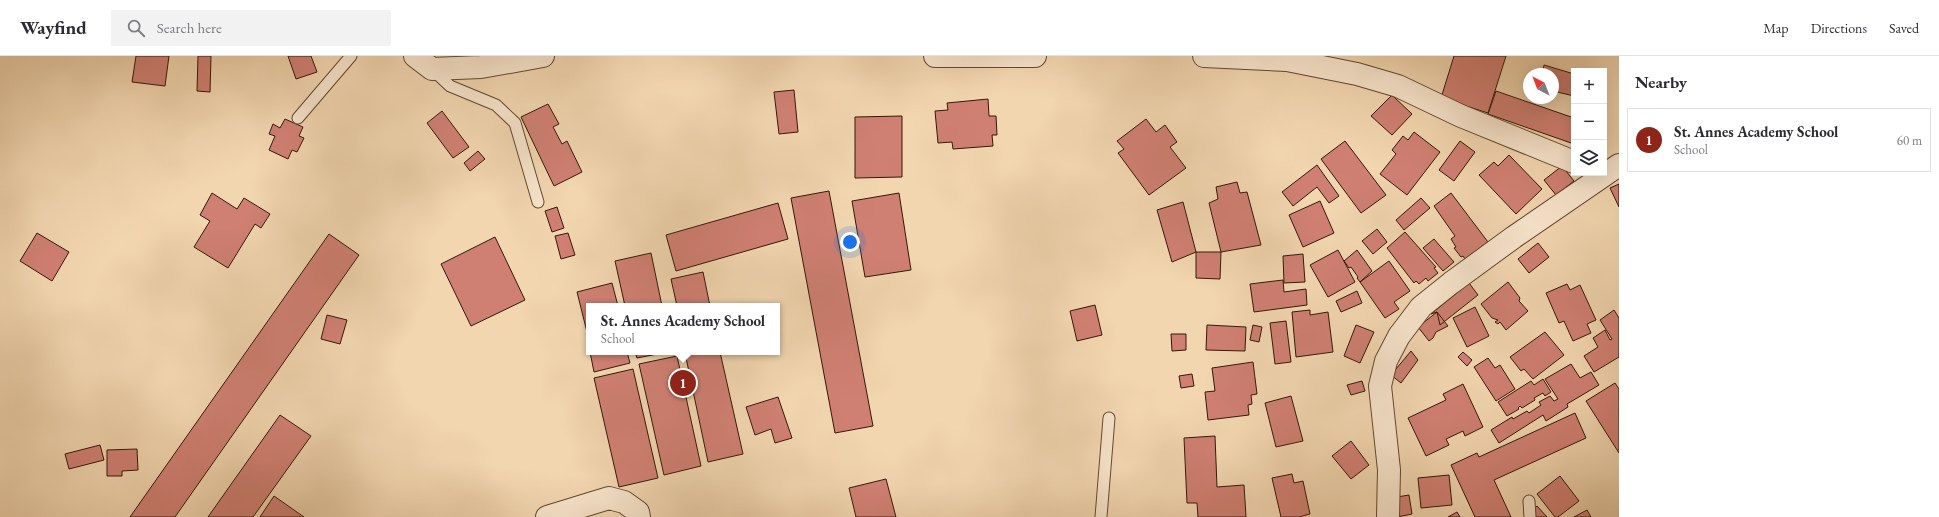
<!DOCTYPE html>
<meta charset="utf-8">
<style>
:root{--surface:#fff;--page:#f2f2f3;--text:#2b2b33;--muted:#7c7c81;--line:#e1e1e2;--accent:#8f2418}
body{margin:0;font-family:"EB Garamond",serif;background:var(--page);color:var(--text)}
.controls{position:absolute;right:12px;top:12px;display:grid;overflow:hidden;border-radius:0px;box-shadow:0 4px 16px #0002}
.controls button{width:36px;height:36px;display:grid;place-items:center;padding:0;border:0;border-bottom:1px solid var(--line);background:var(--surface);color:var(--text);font:20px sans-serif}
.compass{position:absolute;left:1523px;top:12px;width:36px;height:36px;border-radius:50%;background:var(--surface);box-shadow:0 4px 16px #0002;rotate:318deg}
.you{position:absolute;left:850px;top:186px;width:14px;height:14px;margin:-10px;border:3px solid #fff;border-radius:50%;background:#1a73e8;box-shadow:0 0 0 6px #1a73e833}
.badge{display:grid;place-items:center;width:26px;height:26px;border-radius:50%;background:var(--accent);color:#fff;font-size:13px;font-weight:700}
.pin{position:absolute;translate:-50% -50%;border:2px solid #fff;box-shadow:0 1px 4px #0006}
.popup{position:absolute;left:586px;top:247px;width:194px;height:52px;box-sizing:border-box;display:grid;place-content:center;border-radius:0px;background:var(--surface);filter:drop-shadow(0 1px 3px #0005);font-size:13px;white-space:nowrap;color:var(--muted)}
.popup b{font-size:15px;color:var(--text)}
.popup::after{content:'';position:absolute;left:50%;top:100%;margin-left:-8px;border:8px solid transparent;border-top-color:var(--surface)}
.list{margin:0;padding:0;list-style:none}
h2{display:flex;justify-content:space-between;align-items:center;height:52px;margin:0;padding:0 16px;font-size:17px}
h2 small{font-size:13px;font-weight:400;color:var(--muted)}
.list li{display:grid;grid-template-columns:26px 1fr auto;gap:12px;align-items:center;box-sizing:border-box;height:64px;margin:0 8px 8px;padding:0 8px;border:1px solid var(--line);border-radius:0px}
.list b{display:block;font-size:15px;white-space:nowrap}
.list p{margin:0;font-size:13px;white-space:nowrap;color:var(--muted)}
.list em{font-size:13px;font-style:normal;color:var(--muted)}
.icon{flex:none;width:22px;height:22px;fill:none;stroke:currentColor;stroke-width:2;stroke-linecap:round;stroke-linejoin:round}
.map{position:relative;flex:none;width:1619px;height:461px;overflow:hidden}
header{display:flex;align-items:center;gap:24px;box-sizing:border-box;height:56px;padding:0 20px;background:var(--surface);border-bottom:1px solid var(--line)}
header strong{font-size:19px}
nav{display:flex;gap:22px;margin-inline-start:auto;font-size:14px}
.search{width:280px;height:36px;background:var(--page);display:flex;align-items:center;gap:10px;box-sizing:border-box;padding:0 14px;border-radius:0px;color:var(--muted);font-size:15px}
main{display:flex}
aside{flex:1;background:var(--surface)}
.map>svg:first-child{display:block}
.building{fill:#d08073;stroke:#331806}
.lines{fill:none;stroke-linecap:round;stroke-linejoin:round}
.service-casing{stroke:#634830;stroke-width:13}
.minor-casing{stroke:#634830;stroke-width:24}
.service{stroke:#f7e4cc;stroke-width:11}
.minor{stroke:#f7e4cc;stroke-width:22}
</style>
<header>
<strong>Wayfind</strong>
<div class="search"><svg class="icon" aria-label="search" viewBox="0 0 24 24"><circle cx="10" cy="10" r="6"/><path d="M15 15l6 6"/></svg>Search here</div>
<nav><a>Map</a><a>Directions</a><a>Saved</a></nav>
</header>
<main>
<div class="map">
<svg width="1619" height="461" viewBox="0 0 1619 461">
<rect width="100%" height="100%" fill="#f2d6b0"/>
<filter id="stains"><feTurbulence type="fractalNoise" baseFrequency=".005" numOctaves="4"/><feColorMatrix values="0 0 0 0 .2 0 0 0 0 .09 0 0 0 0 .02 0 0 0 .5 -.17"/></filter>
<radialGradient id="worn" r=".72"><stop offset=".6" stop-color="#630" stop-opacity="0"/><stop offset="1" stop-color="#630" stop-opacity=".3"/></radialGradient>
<path class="building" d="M136 0H169L165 30 132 26Z
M198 0H211L210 36 197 35Z
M288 0H311L317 16 296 23Z
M1454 0H1506L1488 57 1441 42Z
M1544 9 1574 18V40L1553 35V18H1542Z
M794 34 798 76 779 78 774 36Z
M1496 35 1574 62V88L1488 58Z
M1392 39 1412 58 1392 79 1371 60Z
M988 43 989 60H996L997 79H992L993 90 953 93 952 86 938 87 935 55 948 54 947 47Z
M548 48 559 68 553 71 562 88 567 85 582 116 554 130 521 61Z
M442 55 469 91 453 102 427 67Z
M902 60V121L855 122V61Z
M285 63 303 71 299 80 304 82 297 96 292 94 288 103 269 94 275 80 269 78 273 68 280 72Z
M1146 63 1156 76 1165 69 1177 86 1170 91 1186 112 1149 139 1118 97 1124 93 1117 85Z
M1414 76 1440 96 1407 139 1380 118 1396 98 1392 94 1403 80 1408 84Z
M1345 85 1386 139 1361 157 1321 103Z
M1460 85 1475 96 1454 125 1439 114Z
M478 95 485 103 470 115 464 107Z
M1509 99 1542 133 1516 158 1479 119 1494 106 1498 110Z
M1317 109 1339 140 1329 147 1317 131 1293 150 1282 136Z
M1562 110 1574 125 1556 139 1544 124Z
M1237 126 1240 137 1247 136 1261 189 1221 196 1209 147 1218 143 1216 131Z
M1619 128V151L1610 132Z
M829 135 873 370 835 377 791 142Z
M212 137 237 153 244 142 270 158 261 172 255 168 228 212 194 191 210 165 200 159Z
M899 137 911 214 865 221 852 145Z
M1451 137 1488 186 1465 203 1463 200 1461 201 1454 192 1456 191 1451 183 1455 180 1434 150Z
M1421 142 1430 152 1404 174 1396 164Z
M1320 145 1334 177 1303 191 1289 159Z
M1183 146 1196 196 1172 206 1157 154Z
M778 147 788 183 676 215 666 179Z
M557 151 564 172 552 176 545 155Z
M1377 173 1387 186 1373 198 1362 185Z
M1405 176 1436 211 1434 212 1438 217 1428 225 1426 222 1419 228 1416 225 1414 227 1387 192Z
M37 177 69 196 52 225 20 205Z
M568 177 575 199 561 203 555 180Z
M329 178 359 199 175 461H130Z
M495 181 525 244 471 270 441 208Z
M1434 183 1454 206 1443 215 1423 192Z
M1538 187 1549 201 1529 217 1518 203Z
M1338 194 1355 226 1328 241 1310 209Z
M1357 194 1372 215 1360 226 1357 222 1358 221 1351 211 1349 212 1344 205Z
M1196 196H1221L1220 223 1196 222Z
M651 197 662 250H625L615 205Z
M1303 198 1305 226 1284 227 1283 200Z
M1389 205 1410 235 1394 246 1399 253 1385 262 1360 226Z
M703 216 710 250H677L671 223Z
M1283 224 1284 236 1306 233 1307 249 1254 256 1250 228Z
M1508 226 1520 242 1519 245 1528 255 1506 274 1500 266 1498 268 1495 266 1498 264 1492 262 1481 248Z
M612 227 618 250H589V284L577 236Z
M1469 227 1478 239 1440 269 1437 256 1431 258Z
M1567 228 1570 234 1580 229 1596 264 1587 268 1591 277 1573 285 1564 265 1559 267 1546 237Z
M1357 235 1362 247 1341 256 1336 245Z
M1095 249 1102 279 1077 285 1070 255Z
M1475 251 1489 280 1467 291 1453 262Z
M1310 254V259L1328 256 1333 296 1296 301 1292 256Z
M1614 254 1619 262V301L1594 316 1584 300 1598 291 1593 282 1605 274 1610 284 1612 283 1600 264Z
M1437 256 1448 270 1436 276 1433 282 1429 285 1418 271Z
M327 259 347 264 340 288 321 283Z
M1286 265 1291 306 1275 308 1270 267Z
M1207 269 1246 271 1245 295 1206 294Z
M1253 269 1262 271 1259 286 1250 284Z
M1356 269 1374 276 1360 307 1344 300Z
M1545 276 1564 299 1533 323 1524 313 1521 315 1510 301Z
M1171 278H1186V294L1172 295Z
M1411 295 1418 304 1401 327 1391 319Z
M590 296H627L630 307 594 316Z
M635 296H668L637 302Z
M720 296 743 398 708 406 685 297Z
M1463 296 1472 304 1467 310 1458 301Z
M677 300 701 410 664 419 639 308Z
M1488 302 1495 312 1500 309 1515 333 1496 345 1474 311Z
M1253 306 1257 338 1251 339 1252 348 1248 349 1249 359 1208 364 1205 336 1215 335 1212 312Z
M1571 308 1580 322 1591 316 1599 329 1567 348 1568 351 1546 365 1543 359 1499 387 1491 374 1512 361 1513 363 1527 355 1529 357 1541 349 1539 346 1550 340 1554 345 1558 343 1545 323Z
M633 313 658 422 619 431 594 322Z
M1192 318 1194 330 1181 332 1179 320Z
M1543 323 1551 336 1545 340 1543 337 1534 342 1535 344 1522 352 1520 350 1518 352 1519 353 1507 360 1498 346 1531 325 1534 329Z
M1362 325 1365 335 1351 339 1347 329Z
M1615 327 1619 333V397L1586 345Z
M1463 328 1483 371 1465 380 1463 375 1446 383 1449 389 1426 400 1408 362 1446 344 1443 338Z
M1291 340 1303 385 1276 391 1265 347Z
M778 341 792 382 775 387 771 373 755 379 746 351Z
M1575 357 1586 382 1494 424 1511 461H1475L1451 409 1477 397 1479 401Z
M280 359 311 380 253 461H208Z
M1215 380 1217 431 1244 429 1246 461H1198L1197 447H1187L1184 382Z
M1351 385 1369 409 1351 423 1332 400Z
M100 389 104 404 69 413 65 398Z
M137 393 138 414 122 415V420H107V394Z
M1292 418 1294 427 1303 425 1310 458 1299 461H1281L1272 422Z
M1449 419 1452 449 1421 452 1418 422Z
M1560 420 1579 445 1558 461H1555L1537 438Z
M886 423 896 461H856L849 432Z
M1409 439 1412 458 1397 461V441Z
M274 440 304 461H260Z
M1537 450 1547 461H1525Z
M1587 454 1591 461H1574Z
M1457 456 1460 461H1448Z"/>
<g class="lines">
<defs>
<path id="service" d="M432 13 450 30 496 49 515 67 538 146
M298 62 351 0
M1529 445 1530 461
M1101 461 1109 362"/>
<path id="minor" d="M415 0 432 13 481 11 543 0
M935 0H1035
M1204 0 1287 4 1357 18 1398 30 1461 60 1574 106
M547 461 609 442 624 446 638 456 639 461
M1388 461 1389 414 1380 330 1386 305 1399 280 1421 251 1451 227 1514 181 1619 109"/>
</defs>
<use href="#service" class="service-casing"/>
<use href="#minor" class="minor-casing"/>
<use href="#service" class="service"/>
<use href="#minor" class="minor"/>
</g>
<rect width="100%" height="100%" filter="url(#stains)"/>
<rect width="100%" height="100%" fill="url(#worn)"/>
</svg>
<div class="controls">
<button>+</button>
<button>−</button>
<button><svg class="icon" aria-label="layers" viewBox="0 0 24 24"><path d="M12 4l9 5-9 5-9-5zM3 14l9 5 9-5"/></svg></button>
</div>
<svg class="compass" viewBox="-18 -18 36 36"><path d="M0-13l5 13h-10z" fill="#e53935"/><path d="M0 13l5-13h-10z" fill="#7c7c81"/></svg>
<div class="you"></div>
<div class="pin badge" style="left:683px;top:327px">1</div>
<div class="popup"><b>St. Annes Academy School</b>School</div>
</div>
<aside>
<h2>Nearby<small></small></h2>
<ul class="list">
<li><span class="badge">1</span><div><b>St. Annes Academy School</b><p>School</p></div><em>60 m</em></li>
</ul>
</aside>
</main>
